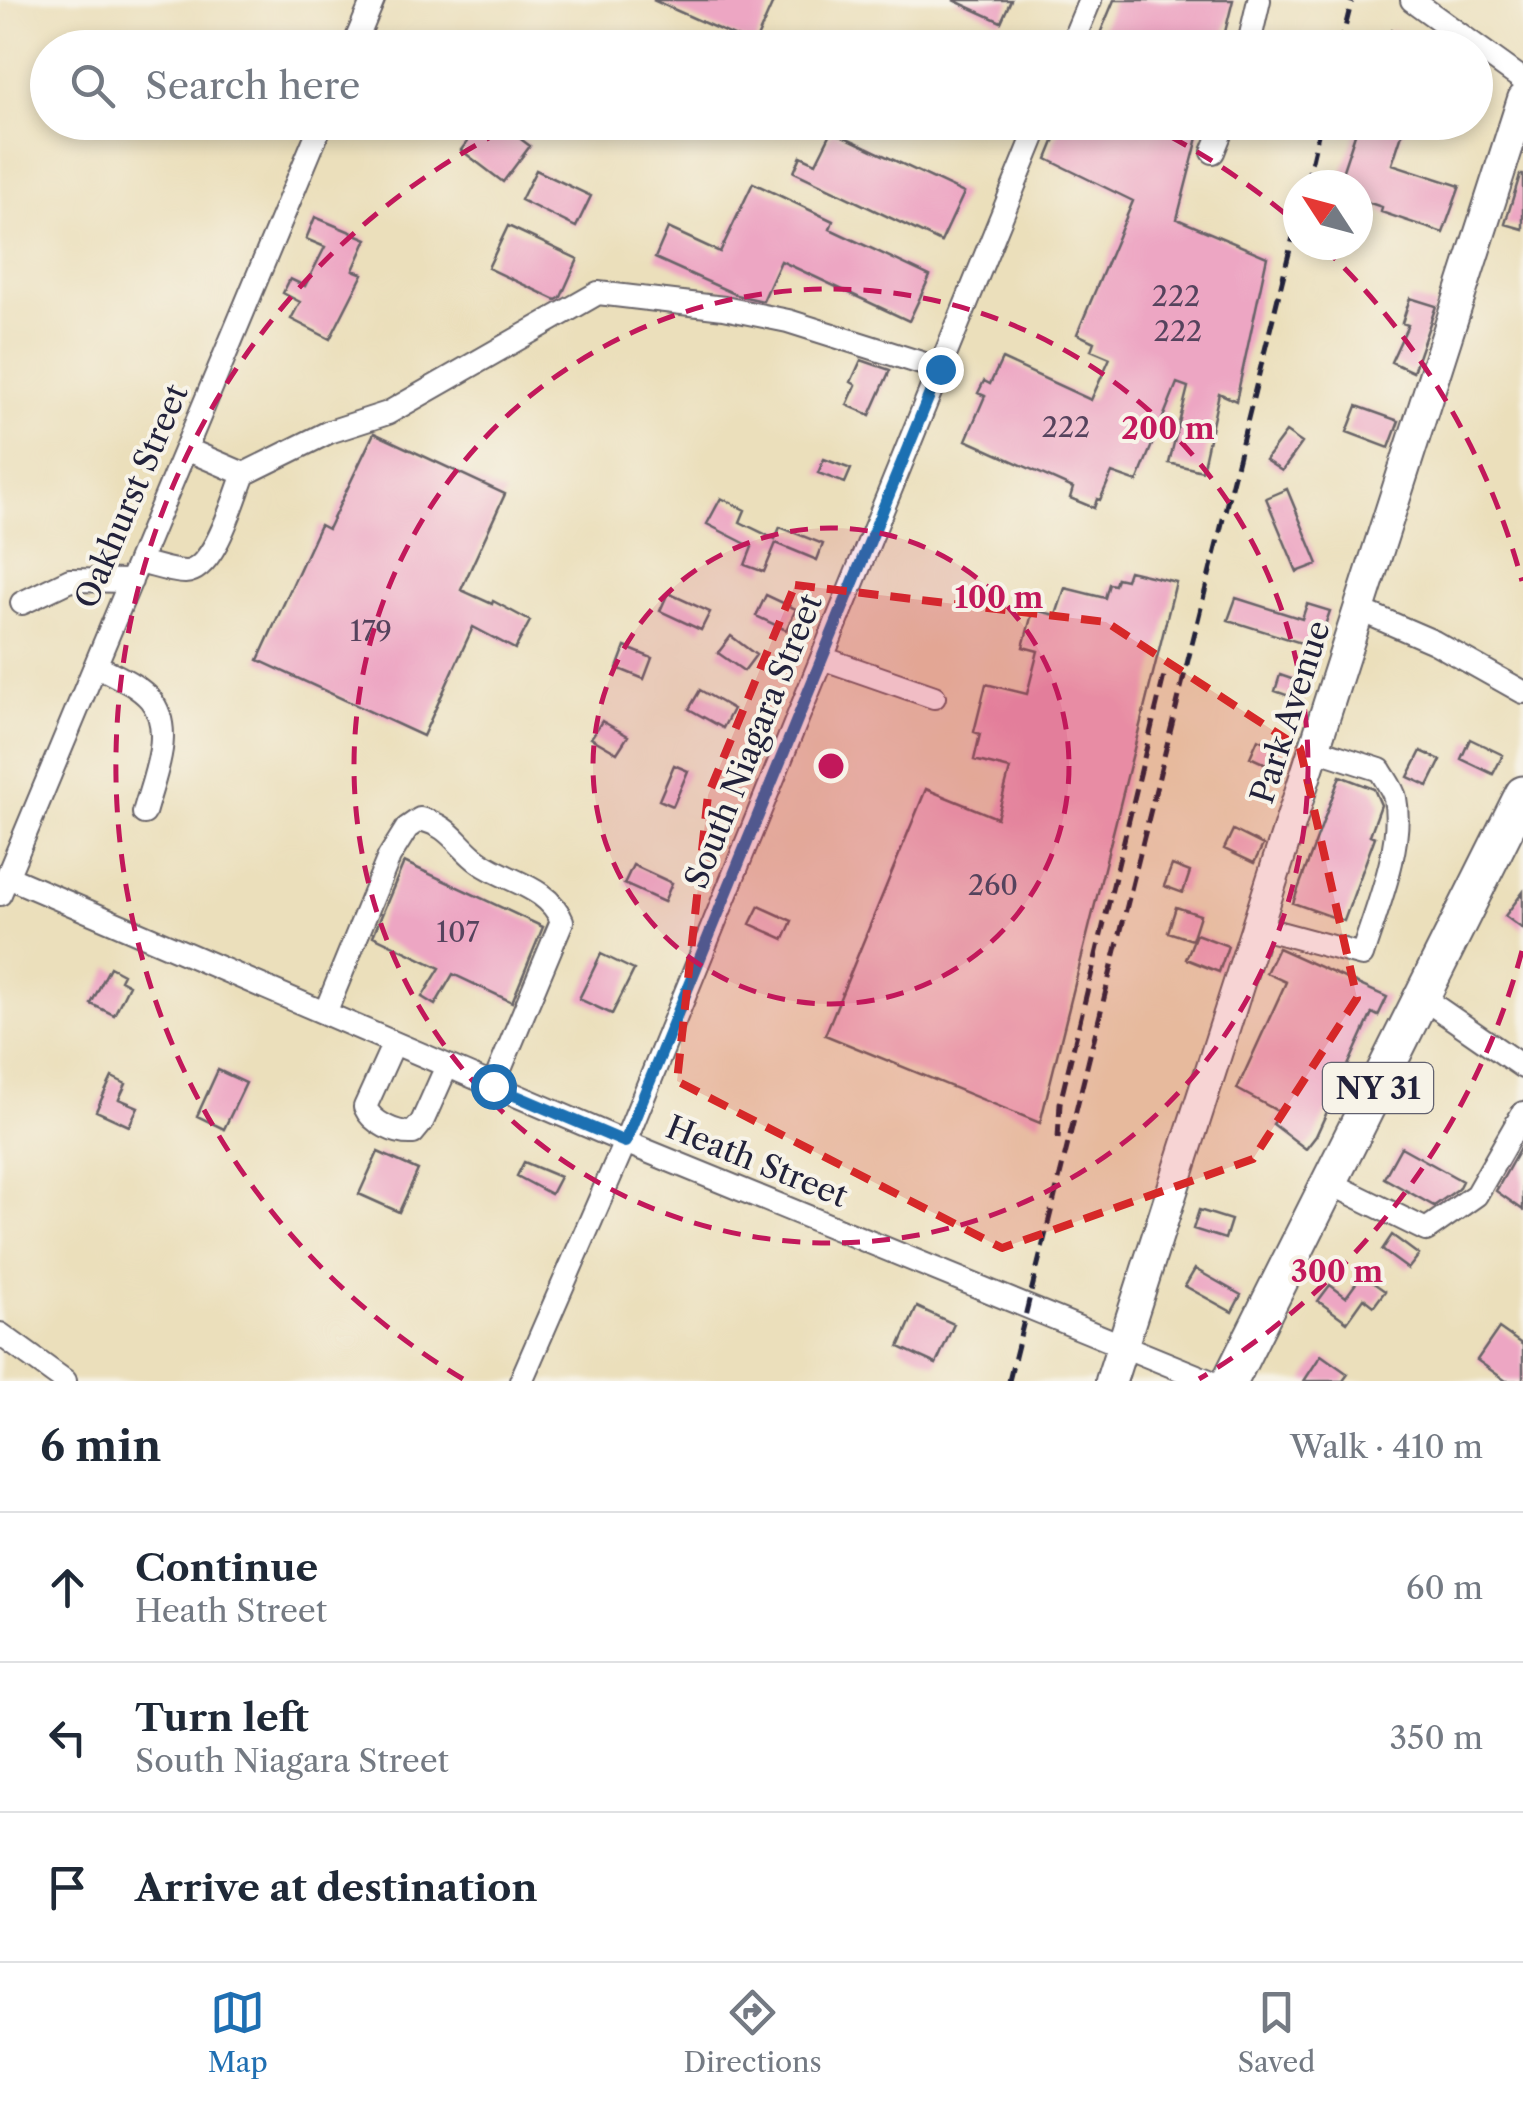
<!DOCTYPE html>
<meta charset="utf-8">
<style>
:root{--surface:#fff;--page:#f2f2f3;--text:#1f2937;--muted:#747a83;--line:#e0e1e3;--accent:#1f6fb2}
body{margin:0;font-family:"Libre Caslon Text",serif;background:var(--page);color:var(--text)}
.compass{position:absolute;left:1283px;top:170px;width:90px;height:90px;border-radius:50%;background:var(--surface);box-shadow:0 5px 15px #0003;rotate:306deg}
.stop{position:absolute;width:30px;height:30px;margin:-22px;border:8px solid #1f6fb2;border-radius:50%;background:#fff}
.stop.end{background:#1f6fb2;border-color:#fff;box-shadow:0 2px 10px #0008}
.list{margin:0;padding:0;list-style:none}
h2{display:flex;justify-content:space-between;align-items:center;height:130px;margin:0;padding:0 40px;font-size:42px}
h2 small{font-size:32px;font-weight:400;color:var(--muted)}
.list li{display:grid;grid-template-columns:65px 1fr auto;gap:30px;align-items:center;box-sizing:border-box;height:150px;padding:0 40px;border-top:2px solid var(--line)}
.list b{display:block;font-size:38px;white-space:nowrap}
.list p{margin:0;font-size:32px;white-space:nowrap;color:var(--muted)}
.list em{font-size:32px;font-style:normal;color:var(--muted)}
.icon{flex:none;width:55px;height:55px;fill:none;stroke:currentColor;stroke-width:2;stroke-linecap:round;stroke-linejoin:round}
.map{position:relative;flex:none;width:1523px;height:1381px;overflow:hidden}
.search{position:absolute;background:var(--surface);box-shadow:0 5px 15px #0003;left:30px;right:30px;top:30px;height:110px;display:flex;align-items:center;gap:25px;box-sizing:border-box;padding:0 35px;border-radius:55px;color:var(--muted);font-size:38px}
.sheet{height:580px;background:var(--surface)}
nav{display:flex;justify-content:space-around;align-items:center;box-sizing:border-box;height:140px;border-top:2px solid var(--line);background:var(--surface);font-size:28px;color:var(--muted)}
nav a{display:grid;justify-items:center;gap:5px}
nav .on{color:var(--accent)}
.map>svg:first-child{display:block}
.building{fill:#eda6c3}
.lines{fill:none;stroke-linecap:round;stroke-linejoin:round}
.minor-casing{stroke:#686468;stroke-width:26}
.major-casing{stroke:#686468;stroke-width:34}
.highway-casing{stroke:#686468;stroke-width:39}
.minor{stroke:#fff;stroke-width:22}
.major{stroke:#fff;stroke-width:30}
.highway{stroke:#fff;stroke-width:35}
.rail{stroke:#22223b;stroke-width:5;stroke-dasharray:15 8;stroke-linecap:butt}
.route{stroke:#1f6fb2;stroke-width:12}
.marked{fill:#d62828;fill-opacity:0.2;stroke:#d62828;stroke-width:8;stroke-dasharray:20 12;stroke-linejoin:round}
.ring{fill:none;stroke:#c2185b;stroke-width:5;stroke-dasharray:18 12}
.labels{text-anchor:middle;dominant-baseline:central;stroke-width:8;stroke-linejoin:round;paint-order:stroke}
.number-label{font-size:28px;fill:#55435d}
.shield{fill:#f7f3e8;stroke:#62616f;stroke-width:2.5}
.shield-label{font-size:30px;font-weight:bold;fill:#22223b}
.street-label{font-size:32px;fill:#22223b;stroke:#f7f3e8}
.centre{fill:#c2185b;stroke:#f7f3e8;stroke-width:5}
.ring-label{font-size:30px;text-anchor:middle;font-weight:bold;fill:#c2185b;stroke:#f7f3e8;stroke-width:8;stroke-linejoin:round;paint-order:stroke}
</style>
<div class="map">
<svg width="1523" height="1381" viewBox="0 0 1523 1381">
<rect width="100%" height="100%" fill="#f7f3e8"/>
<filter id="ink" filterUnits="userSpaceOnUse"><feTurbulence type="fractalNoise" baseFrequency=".01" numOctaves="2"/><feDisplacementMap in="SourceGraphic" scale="20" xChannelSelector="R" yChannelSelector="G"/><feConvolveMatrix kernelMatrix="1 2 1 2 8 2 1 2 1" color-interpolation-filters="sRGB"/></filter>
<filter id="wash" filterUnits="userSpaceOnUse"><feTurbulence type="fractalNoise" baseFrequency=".0048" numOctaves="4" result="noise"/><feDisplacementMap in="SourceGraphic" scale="40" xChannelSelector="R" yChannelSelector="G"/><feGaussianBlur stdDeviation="2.25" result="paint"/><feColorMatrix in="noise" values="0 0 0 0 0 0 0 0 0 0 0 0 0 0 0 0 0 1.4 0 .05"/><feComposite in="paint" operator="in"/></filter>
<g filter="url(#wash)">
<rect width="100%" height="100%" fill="#ebdfbb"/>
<g id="blocks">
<path class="building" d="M653 0H774L754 45Z
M953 0H1011L1001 22Z
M1114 0H1233L1221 48H1094Z
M1391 30 1434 45V48H1385Z
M482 122H498L530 146 503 182 461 150Z
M1062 122H1202L1177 219 1267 257 1236 401 1219 393 1202 471 1169 463 1188 387 1177 383 1137 482 1112 473 1100 500 1097 499 1094 508 1070 498 1073 488 966 440 985 396 978 393 984 381 990 384 1002 359 1091 400 1110 358 1091 350 1094 342 1077 334 1133 201 1047 159Z
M1359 122H1406L1392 164 1460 186 1443 233 1381 212 1382 207 1358 199V185H1338Z
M832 131 964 193 941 242 794 172 801 156 816 163Z
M536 170 591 196 576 227 521 200Z
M1520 175H1523V229L1505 224Z
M753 183 833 221 830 229 930 276 909 321 781 261 763 301 737 295 655 258 668 228 720 252Z
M315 217 367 239 353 270 363 274 330 339 291 319 300 302 283 293 290 279 305 286 325 247 306 239Z
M508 226 578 259 561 297 556 300 488 268Z
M1410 298 1436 306 1413 372 1391 362 1408 325 1402 323Z
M861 360 890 370 870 415 847 405 856 385 851 382Z
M1357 406 1399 421 1389 448 1347 432Z
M1286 432 1302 443 1282 471 1265 460Z
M374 433 505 494 461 590 492 604 493 601 530 621 515 649 473 627 423 736 258 660 320 525 328 529Z
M824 459 851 469 845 483 818 473Z
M1287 489 1318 564 1297 572 1266 498Z
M721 498 745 510 740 522 775 539 780 527 823 544 817 560 776 543 764 572 745 565 752 547 707 524Z
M1129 571 1176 582 1040 1123 825 1035 926 789 997 818 1010 769 974 760 980 734 974 732 986 684 1027 694 1038 651 1023 647 1033 610 1056 615 1065 588 1105 598 1109 584 1115 585 1117 578 1126 580Z
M668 593 710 612 701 630 660 611Z
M766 595 796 609 786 630 756 616Z
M1236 598 1302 619 1307 604 1330 611 1317 648 1228 620Z
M731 636 756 655 744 671 718 653Z
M625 647 652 658 644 679 617 668Z
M1280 675 1306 684 1300 700 1275 691Z
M700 690 733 709 723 728 689 709Z
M602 721 628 736 617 753 591 738Z
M1258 739 1280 749 1272 767 1250 757Z
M1470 739 1503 755 1493 774 1461 759Z
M1421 751 1441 760 1428 786 1408 777Z
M674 765 688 771 673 806 659 800Z
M1340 776 1374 789 1381 805 1370 835 1375 837 1344 921 1293 903Z
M1233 830 1263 845 1254 863 1224 849Z
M404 862 543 927 512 1002 453 974 435 1005 422 997 440 968 373 936Z
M633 865 672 883 664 902 624 884Z
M1172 865 1190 872 1183 893 1164 886Z
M1523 892V929L1505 916Z
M759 906 792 921 784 939 750 924Z
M1176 907 1200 915 1192 940 1168 932Z
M1196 934 1228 946 1219 972 1186 959Z
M1278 948 1387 997 1378 1016 1372 1013 1316 1136 1306 1149 1273 1124 1281 1113 1237 1089 1286 982 1266 973Z
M601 954 634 970 612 1014 579 999Z
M110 967 123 974 120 980 129 985 114 1015 91 1004Z
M218 1070 246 1083 224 1129 197 1116Z
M112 1077 126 1084 119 1099 138 1107 129 1126 96 1111Z
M1523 1143V1210L1496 1191Z
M1401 1147 1462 1181 1458 1189 1434 1206 1384 1178Z
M378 1152 418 1170 399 1212 359 1194Z
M524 1162 560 1177 551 1194 517 1176Z
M1199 1210 1231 1220 1225 1239 1193 1229Z
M1392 1235 1419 1255 1408 1269 1382 1250Z
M1195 1269 1241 1295 1232 1312 1185 1286Z
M1362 1275 1385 1291 1374 1306 1364 1298 1347 1322 1318 1301 1330 1285 1346 1297Z
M917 1307 954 1324 936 1364 899 1347Z
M1499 1328 1523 1345V1381H1506L1477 1360Z
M1321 1355 1348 1374 1343 1381H1304Z"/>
</g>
</g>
<g filter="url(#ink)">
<use href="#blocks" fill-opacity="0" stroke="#686468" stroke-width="2.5"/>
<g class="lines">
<defs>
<path id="minor" d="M1412 0 1523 80
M353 48 373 0
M1070 48 1090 0
M1248 48 1259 0
M1213 152 1225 122
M186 449 244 474 329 432 388 413 598 293 724 308 788 321 940 369
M139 562C153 565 171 572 185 572 215 571 234 498 244 474
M22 603 70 580 131 581
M1360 610 1434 642 1523 692
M822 658 934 697
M96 665C113 675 136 683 150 699 176 730 153 779 144 813
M8 877 625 1142 1209 1381
M0 894 322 122
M1258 927 1362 955C1376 910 1404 845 1395 798 1393 789 1385 779 1380 770L1315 749
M1423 998 1523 1067
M325 1013 389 857 407 828 420 819C447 825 453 839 472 856 499 881 547 883 562 921L493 1086
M394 1043 365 1107C372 1123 396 1134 413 1133L422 1122 447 1066
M1330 1183 1426 1230 1476 1195 1523 1113
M0 1334 65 1381
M521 1381 625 1142 1040 122"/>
<path id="major" d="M1111 1381 1523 99"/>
<path id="highway" d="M1230 1381 1523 794"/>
</defs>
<use href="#minor" class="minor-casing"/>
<use href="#major" class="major-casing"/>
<use href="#highway" class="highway-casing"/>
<use href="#minor" class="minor"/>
<use href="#major" class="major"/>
<use href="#highway" class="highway"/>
<path class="rail" d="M1340 48 1352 0
M1306 185 1321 122
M1058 1139 1060 1103 1164 676
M1009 1381 1298 217"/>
</g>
</g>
<g class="lines" filter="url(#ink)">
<path class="route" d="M493 1086 625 1142 940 369"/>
</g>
<path class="marked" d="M795 585 1106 622 1300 748 1357 998 1253 1159 1002 1248 677 1081 708 795Z"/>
<circle cx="831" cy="766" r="238" fill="#c2185b" fill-opacity=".12"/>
<g class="ring">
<circle cx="831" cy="766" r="238"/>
<circle cx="831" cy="766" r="477"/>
<path d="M1522 951A715 715 0 0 1 1199 1379M463 1379A715 715 0 0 1 518 123M1144 123A715 715 0 0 1 1295 222M1323 247A715 715 0 0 1 1522 581"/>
</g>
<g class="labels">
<g class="number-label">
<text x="1176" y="296">222</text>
<text x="1178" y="331">222</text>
<text x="1066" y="427">222</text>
<text x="371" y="631">179</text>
<text x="993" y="885">260</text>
<text x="458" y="932">107</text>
</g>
<rect class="shield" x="1323" y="1063" width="110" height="50" rx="8"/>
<g class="shield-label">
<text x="1378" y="1088">NY 31</text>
</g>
<g class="street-label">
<text transform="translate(131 496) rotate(-67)">Oakhurst Street</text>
<text transform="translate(1290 712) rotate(-72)">Park Avenue</text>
<text transform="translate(753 741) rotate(-68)">South Niagara Street</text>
<text transform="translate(757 1161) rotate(22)">Heath Street</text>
</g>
</g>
<circle cx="831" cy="766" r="15" class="centre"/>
<g class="ring-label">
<text x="1168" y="439">200 m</text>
<text x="999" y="608">100 m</text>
<text x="1337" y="1282">300 m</text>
</g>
</svg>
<svg class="compass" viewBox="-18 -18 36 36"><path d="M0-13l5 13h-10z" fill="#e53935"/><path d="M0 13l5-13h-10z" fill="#747a83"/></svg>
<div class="stop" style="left:493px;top:1086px"></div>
<div class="stop end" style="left:940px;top:369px"></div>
<div class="search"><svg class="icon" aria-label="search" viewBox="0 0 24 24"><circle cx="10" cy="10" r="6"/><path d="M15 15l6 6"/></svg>Search here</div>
</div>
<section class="sheet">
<h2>6 min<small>Walk · 410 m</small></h2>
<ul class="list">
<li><svg class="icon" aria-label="ahead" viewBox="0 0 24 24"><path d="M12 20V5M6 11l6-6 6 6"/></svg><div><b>Continue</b><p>Heath Street</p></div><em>60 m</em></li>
<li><svg class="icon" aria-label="left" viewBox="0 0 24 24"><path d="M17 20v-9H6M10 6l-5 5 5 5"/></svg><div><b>Turn left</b><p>South Niagara Street</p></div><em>350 m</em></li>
<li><svg class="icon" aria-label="arrive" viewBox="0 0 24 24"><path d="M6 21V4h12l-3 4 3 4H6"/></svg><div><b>Arrive at destination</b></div></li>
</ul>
</section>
<nav>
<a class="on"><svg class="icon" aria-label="map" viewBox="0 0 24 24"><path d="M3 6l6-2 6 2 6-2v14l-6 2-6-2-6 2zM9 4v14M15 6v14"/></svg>Map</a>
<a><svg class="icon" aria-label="directions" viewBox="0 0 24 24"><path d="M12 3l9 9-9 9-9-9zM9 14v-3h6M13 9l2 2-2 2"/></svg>Directions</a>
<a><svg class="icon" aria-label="saved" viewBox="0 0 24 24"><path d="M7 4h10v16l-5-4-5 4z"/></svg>Saved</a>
</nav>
